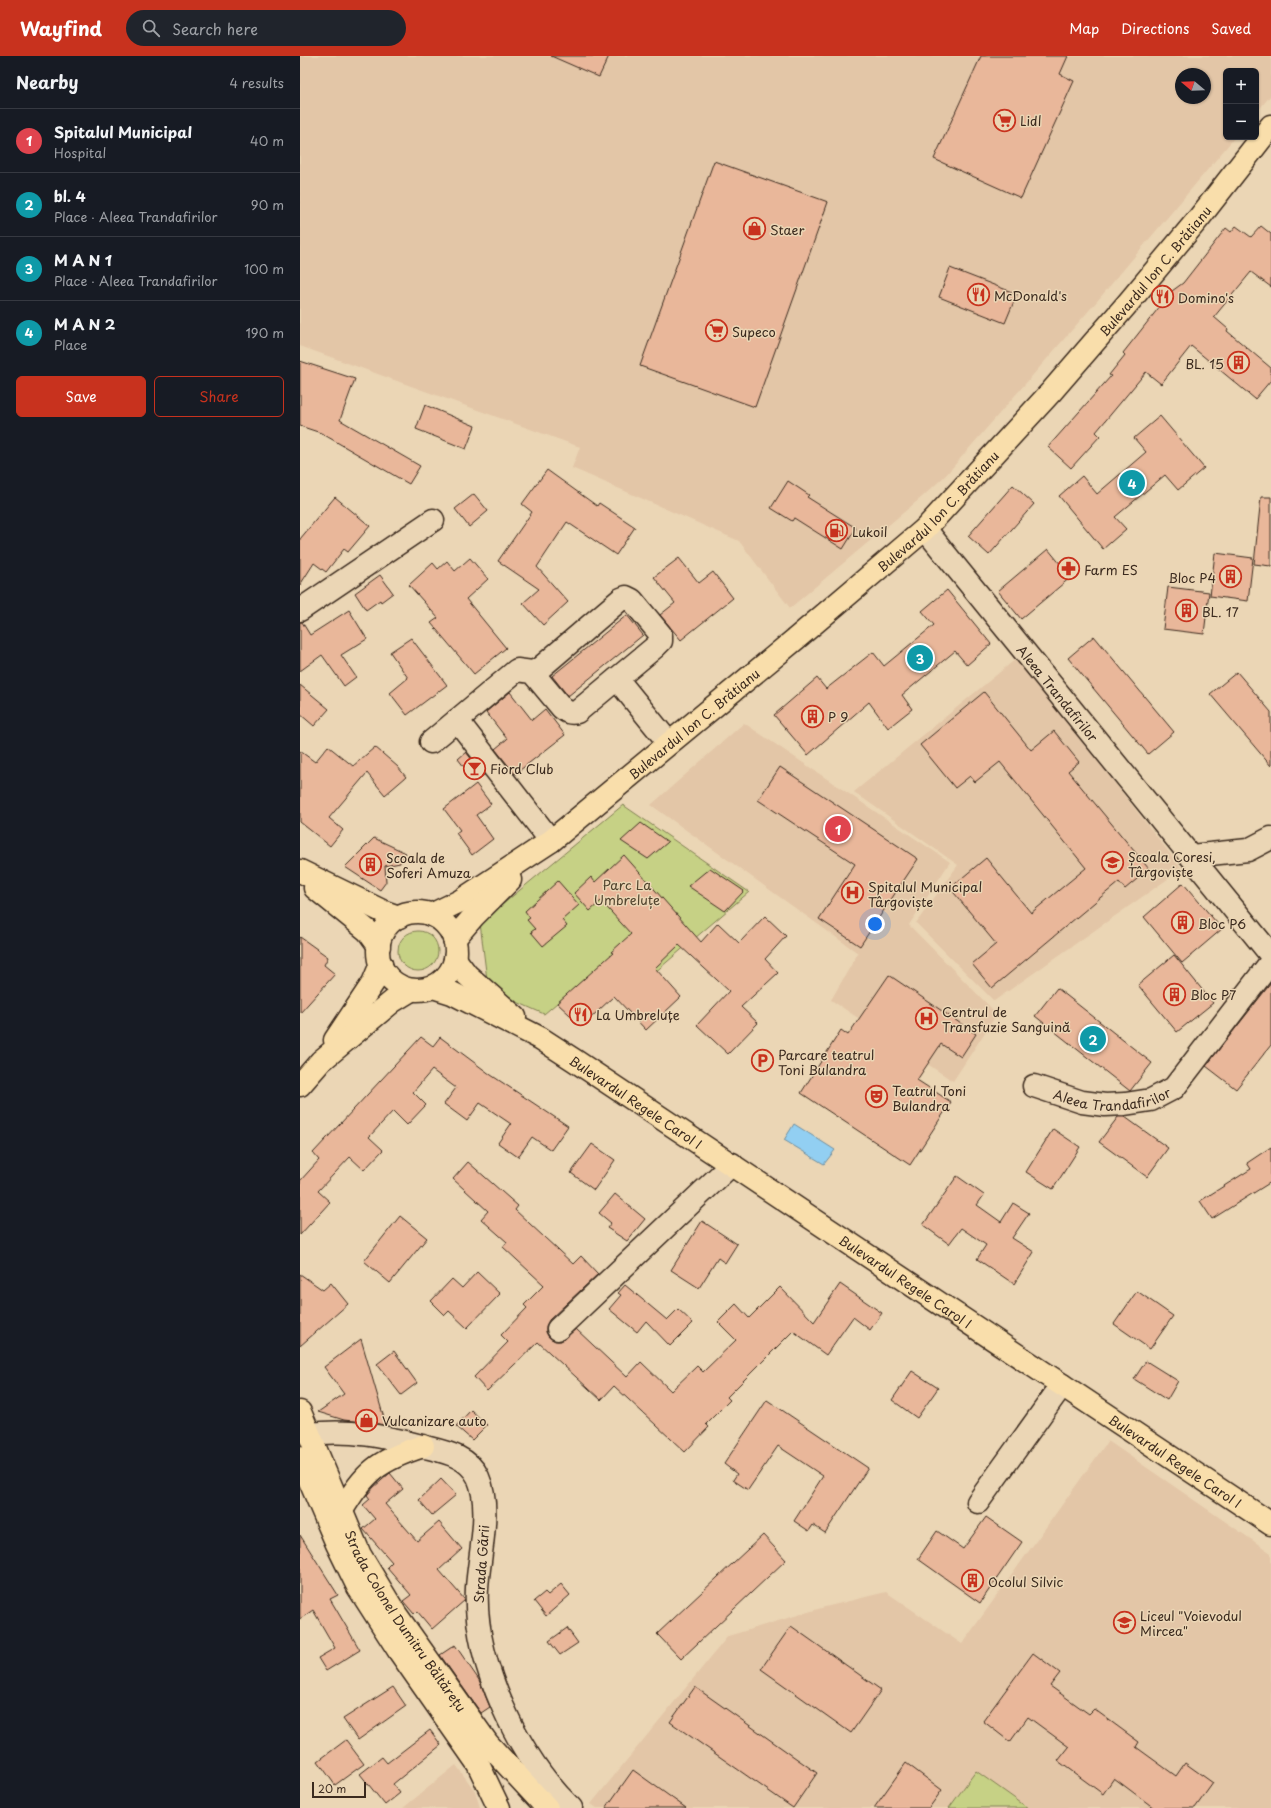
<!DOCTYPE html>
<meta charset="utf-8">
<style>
:root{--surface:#171b24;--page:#20242c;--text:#f1f3f6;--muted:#9ea1a6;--line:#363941;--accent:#c8321e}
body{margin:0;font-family:"Playpen Sans",sans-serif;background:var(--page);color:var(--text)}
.controls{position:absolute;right:12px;top:12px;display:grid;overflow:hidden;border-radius:6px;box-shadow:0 1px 3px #0004}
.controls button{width:36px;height:36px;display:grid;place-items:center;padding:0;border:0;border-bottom:1px solid var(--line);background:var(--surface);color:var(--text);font:20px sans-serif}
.compass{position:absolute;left:875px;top:12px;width:36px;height:36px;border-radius:50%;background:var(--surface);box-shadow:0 1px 3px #0004;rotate:289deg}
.scale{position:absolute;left:12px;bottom:10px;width:54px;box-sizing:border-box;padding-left:4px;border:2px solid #3b2a1e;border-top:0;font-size:11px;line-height:14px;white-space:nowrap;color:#3b2a1e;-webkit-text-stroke:3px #ebd6b5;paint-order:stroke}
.you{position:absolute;left:575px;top:868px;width:14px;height:14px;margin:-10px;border:3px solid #fff;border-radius:50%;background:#1a73e8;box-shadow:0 0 0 6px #1a73e833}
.badge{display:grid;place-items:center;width:26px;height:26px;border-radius:50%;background:var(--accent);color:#fff;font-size:13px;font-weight:700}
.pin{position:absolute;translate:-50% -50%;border:2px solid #fff;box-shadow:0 1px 4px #0006}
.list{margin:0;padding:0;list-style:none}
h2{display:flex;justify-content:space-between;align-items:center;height:52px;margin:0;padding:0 16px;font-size:17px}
h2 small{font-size:13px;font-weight:400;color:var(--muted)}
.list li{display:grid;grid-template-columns:26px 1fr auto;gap:12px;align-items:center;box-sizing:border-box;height:64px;padding:0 16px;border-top:1px solid var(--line)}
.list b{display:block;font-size:15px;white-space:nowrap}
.list p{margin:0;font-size:13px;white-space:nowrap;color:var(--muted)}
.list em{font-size:13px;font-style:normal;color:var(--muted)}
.actions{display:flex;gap:8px;padding:12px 16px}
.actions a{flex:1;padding:9px 0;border:1px solid var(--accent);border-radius:6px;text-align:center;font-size:14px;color:var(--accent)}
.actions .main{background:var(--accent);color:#fff}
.icon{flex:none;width:22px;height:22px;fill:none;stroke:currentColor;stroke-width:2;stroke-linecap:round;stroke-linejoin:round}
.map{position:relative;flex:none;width:971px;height:1752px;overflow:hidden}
header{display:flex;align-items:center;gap:24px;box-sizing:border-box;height:56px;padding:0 20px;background:var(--accent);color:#fff}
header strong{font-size:19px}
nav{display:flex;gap:22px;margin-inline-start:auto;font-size:14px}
.search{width:280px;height:36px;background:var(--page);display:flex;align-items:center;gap:10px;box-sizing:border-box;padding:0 14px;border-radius:22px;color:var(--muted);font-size:15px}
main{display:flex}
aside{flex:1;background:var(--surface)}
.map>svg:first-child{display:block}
.built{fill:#e3c6a7;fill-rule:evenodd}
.green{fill:#c6d185;stroke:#807e52}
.water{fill:#92cff2;stroke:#6f8d9d}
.building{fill:#e9b79a;stroke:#3b2a1e}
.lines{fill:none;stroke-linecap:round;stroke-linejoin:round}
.minor-casing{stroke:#3b2a1e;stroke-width:25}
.major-casing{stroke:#3b2a1e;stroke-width:25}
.minor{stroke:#ebd6b5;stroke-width:22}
.major{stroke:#f9deab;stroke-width:22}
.labels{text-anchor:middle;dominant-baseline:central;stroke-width:3;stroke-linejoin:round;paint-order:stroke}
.poi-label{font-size:13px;fill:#3b2a1e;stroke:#ebd6b5;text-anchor:start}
.street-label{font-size:13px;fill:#3b2a1e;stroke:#ebd6b5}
.park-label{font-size:13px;fill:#50432d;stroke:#ebd6b5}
</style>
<header>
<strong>Wayfind</strong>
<div class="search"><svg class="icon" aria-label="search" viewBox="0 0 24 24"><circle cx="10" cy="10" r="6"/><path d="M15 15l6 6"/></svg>Search here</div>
<nav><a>Map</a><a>Directions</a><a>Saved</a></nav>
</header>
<main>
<aside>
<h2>Nearby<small>4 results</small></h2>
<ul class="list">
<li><span class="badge" style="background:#e0444e">1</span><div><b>Spitalul Municipal</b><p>Hospital</p></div><em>40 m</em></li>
<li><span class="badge" style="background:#0f9aa8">2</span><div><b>bl. 4</b><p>Place · Aleea Trandafirilor</p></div><em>90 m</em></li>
<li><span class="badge" style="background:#0f9aa8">3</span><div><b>M A N 1</b><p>Place · Aleea Trandafirilor</p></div><em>100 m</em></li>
<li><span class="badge" style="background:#0f9aa8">4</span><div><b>M A N 2</b><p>Place</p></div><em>190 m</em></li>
</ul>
<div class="actions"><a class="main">Save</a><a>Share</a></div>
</aside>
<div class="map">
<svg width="971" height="1752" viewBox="0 0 971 1752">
<rect width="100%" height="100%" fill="#ebd6b5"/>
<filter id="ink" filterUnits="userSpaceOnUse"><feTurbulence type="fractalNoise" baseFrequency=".025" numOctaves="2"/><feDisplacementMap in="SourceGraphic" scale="8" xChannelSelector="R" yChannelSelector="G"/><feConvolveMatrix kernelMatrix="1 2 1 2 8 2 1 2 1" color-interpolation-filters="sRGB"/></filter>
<g filter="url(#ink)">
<path class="built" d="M0 0H971V39L956 57V15H926V81H935L798 244 646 419 622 441 490 552 439 485 272 412 280 391 0 290ZM881 18H905V42H881Z
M717 602 882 813 694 945 616 867 658 809 554 736Z
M444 667 650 806 609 869 697 958 653 1025 531 944 558 897 351 749Z
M808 1385 971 1497V1752H297L291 1748 428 1580 525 1551 586 1536 662 1588Z
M156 1709 175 1735 180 1752H103Z"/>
<path class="green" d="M323 749 449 836 340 929 257 947 244 958 217 946 187 924 180 867Z
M98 895a20 20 0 1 1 40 0a20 20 0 1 1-40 0Z
M676 1715 728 1752H649Z"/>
<path class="water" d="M494 1068 535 1094 524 1108 484 1084Z"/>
<path class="building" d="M251 0H309L299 21Z
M681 0H768L760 18 774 25 721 142 634 103Z
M414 105 528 146 455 351 340 310Z
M936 170 951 181 961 170 971 178V231L951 216 914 261 928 273 927 275 971 312V324L955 343 891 290 861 328 846 316 796 376 800 380 771 412 748 391 811 320 809 319 825 299 823 297 872 235 883 227 926 172 931 176Z
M650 212 717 238 705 267 639 241Z
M0 305 55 323 40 364 120 410 109 428 21 377 0 370Z
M125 349 175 370 166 393 116 373Z
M860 360 904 412 878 434 865 419 815 461 826 473 803 493 759 440 782 420 797 438 846 396 834 382Z
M247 414 297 450 299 447 335 471 316 499 267 466 237 511 268 546 243 569 223 547 239 533 198 505 232 456 222 448Z
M488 425 509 439 507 441 556 472 543 493 494 462 492 465 471 452Z
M713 429 734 448 689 499 668 480Z
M174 438 188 455 169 471 155 453Z
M35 441 70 470 48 496 44 493 26 516 14 507 0 529V483Z
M961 441H971V510L954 508Z
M748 493 771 521 721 563 698 535Z
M915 497 953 502 948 545 910 540Z
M170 502 188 523 166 543 206 592 174 618 131 567 138 562 109 529 133 507 138 513 147 505 155 515Z
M379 502 399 527 413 516 433 542 381 584 360 559 375 547 354 521Z
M80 519 93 537 81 546 80 544 66 554 55 537Z
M868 531 909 536 904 578 863 573Z
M647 534 691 588 667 609 655 595 602 639 612 653 588 672 569 646 508 699 474 659 517 622 526 633 573 596 584 610 634 569 622 555Z
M49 554 67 583 41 599 56 621 44 630 22 599 0 615V566H2L10 579Z
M327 559 343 579 268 640 252 620Z
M794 580 874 676 848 698 768 602Z
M111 582 147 629 107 659 90 637 108 622 90 596Z
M937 616 971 656V710L910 638Z
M0 629 29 653 14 670 0 658Z
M210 636 232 664 245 653 265 679 215 718 195 693 207 683 186 656Z
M684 636 731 694 754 675 779 706 768 715 849 813 825 833 819 826 692 932 672 908 696 888 650 832 686 802 731 857 786 812 700 706 675 726 670 720 655 732 620 689Z
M28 690 53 710 75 691 98 711 106 721 85 739 67 717 29 762 43 774 30 790 0 766V695L15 706Z
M166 696 184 719 175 725 158 703Z
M480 711 618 803 560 890 519 863 555 808 458 744Z
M176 728 191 748 176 759 193 783 172 799 156 777 160 774 144 753Z
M341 767 368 786 348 803 321 785Z
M74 782 106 797 100 807 85 810 86 826 80 834 45 811Z
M324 799 401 886 418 867 439 887 465 860 486 880 465 903 478 917 441 951 458 967 428 998 397 969 429 935 379 889 355 912 381 941 346 974 314 940 282 970 257 947 313 897 311 896 331 878 301 845 290 855 274 837 291 821 295 826Z
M410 812 444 835 425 855 388 830Z
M258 825 279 849 262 864 267 870 243 890 231 876 235 873 227 864 230 862 225 855Z
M883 827 922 873 882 907 844 861Z
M0 881 28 901 24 909 35 918 0 957Z
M874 899 913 947 877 976 838 929Z
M589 919 676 978 661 1001 641 988 617 1024 651 1046 610 1109 501 1037 541 974 548 979Z
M971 927V989L936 1033 906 1010Z
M757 932 852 1007 830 1035 735 960Z
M121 981 133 990 140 981 191 1019 268 1070 251 1094 232 1081 218 1101 198 1087 211 1068 180 1047 167 1065 144 1048 156 1032 132 1014 113 1036 126 1049 107 1069 93 1055 69 1081 83 1094 64 1114 50 1101 18 1135 30 1146 0 1179V1125L19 1104 13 1097Z
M818 1061H825L868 1092 847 1121 799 1086Z
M753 1073 780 1091 753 1133 726 1116Z
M292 1088 315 1104 294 1134 271 1117Z
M971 1091V1126L912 1163 900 1145 951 1113 947 1107Z
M168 1106 218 1150 215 1154 273 1208 281 1200 298 1218 249 1264 246 1270V1276L249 1281 255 1285H261L276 1273 327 1321 341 1306 371 1335 397 1310 403 1316 436 1284 418 1266 436 1248 449 1262 480 1231 514 1266 540 1228 582 1257 570 1274 553 1261 526 1299 493 1275 427 1341 430 1344 406 1368 409 1371 385 1396 314 1330 301 1344 238 1286 187 1335 174 1321 208 1286 201 1279 227 1252 224 1249 244 1229 203 1191 207 1186 181 1163 188 1155 153 1123Z
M657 1120 684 1139 677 1149 701 1166 713 1147 729 1157 712 1182 734 1196 714 1228 677 1203 686 1189 661 1172 649 1188 623 1169Z
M315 1138 345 1163 327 1185 307 1172 311 1167 299 1157Z
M100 1160 127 1182 90 1227 64 1205Z
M402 1165 437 1188 425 1207 418 1202 399 1232 371 1214Z
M177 1216 200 1238 167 1272 149 1255 145 1259 131 1245 152 1223 162 1232Z
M0 1218 23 1234 31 1227 48 1248 0 1290Z
M325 1229 367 1264 378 1253 393 1267 370 1290 346 1265 337 1276 309 1253 321 1239 318 1237Z
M837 1235 873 1260 850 1293 814 1268Z
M61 1283 86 1369 44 1364 18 1356 44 1338 24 1311Z
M94 1295 117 1327 101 1339 77 1308Z
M846 1305 878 1325 867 1344 834 1323Z
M612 1315 638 1332 617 1362 592 1344Z
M467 1344 568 1412 525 1477 513 1469 509 1475 494 1465 523 1420 478 1390 448 1434 433 1424 437 1418 424 1408Z
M171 1354 187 1369 172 1384 156 1370Z
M90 1417 103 1433 85 1448 117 1485 139 1466 162 1493 139 1514 165 1544 132 1573 117 1555 114 1558 103 1545 111 1539 87 1511 92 1506 63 1473 75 1463 63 1449 70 1443 67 1439 74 1431Z
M141 1423 156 1439 132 1459 119 1444Z
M686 1461 722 1486 680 1547 618 1503 637 1475 663 1493Z
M0 1479 38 1539 30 1543 60 1594 26 1615 18 1602 35 1592 13 1554 0 1563Z
M463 1479 486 1504 381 1603 357 1578Z
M261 1528 270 1539 246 1560 234 1545 245 1536 248 1539Z
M491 1570 581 1634 551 1677 461 1613Z
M267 1572 278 1587 260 1599 249 1585Z
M155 1589 179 1624 190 1651 181 1657 140 1599Z
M733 1597 760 1617 750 1630 789 1658 794 1653 839 1686 836 1691 876 1720 885 1707 913 1727 895 1752H854L814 1722 803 1738 758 1705 769 1691 728 1661 710 1686 683 1665Z
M93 1631 106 1650 58 1684 43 1663Z
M395 1631 517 1717 493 1752 370 1666Z
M130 1674 141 1689 93 1728 100 1737 85 1749 60 1718 82 1701 87 1707Z
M46 1684 64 1708 35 1729 18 1705Z
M606 1707 642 1734 629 1752H574Z
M333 1714 386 1752H306Z"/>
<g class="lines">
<defs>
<g id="minor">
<path id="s1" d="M625 473 971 899"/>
<path d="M0 554 133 464"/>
<path d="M317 623 369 687"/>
<path d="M157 664 251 785"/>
<path d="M131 686 217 614 232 616 239 613 321 543 326 541 332 544 361 579V585L355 591 277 656C270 658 267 656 262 652L232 616"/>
<path d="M891 800 948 794 971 782"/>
<path id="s2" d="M734 1030 782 1046 805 1049 825 1048 851 1044 874 1032 971 906"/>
<path d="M258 1273 432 1108"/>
<path d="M8 1378C52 1373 83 1380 125 1391 145 1396 168 1400 178 1421 192 1452 179 1499 177 1532 173 1606 219 1702 271 1752"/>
<path d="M678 1446 762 1329"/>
</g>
<g id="major">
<path d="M0 815 82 855 99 861"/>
<path d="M15 832 68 875 79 890"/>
<circle cx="117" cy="895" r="39"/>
<path id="s3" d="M131 859 160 845 251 785 498 581 625 473 751 336 828 247 899 162 971 70"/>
<path d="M154 883 173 861 210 824"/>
<path d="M155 903 167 919 215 961"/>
<path id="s4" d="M133 931 152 937 240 982 274 1004 971 1468"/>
<path d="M35 984 73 927 81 908"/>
<path d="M0 1029 21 1005 93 945 111 934"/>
<path id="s5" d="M0 1356 60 1499 95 1557 188 1688 247 1752"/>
<path d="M0 1402 37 1488 58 1531 99 1595 178 1708 199 1752"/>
<path d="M41 1456C64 1416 79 1404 123 1390"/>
</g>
</defs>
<use href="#minor" class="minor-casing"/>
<use href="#major" class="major-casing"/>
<use href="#minor" class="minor"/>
<use href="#major" class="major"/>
</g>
</g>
<defs>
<symbol id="supermarket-ring" viewBox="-11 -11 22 22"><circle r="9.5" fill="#ebd6b5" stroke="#c8321e" stroke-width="1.5"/><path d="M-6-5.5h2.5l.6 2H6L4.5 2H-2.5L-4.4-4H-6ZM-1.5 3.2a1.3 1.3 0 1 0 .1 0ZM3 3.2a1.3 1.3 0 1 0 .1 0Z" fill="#c8321e"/></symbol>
<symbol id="shop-ring" viewBox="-11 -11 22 22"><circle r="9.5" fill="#ebd6b5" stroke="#c8321e" stroke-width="1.5"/><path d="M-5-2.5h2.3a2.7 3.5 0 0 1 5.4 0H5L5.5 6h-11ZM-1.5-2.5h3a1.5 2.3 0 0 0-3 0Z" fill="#c8321e"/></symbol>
<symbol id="restaurant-ring" viewBox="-11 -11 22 22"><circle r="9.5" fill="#ebd6b5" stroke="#c8321e" stroke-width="1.5"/><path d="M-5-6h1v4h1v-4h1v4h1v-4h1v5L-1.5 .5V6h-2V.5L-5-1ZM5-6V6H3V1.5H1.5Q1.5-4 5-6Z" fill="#c8321e"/></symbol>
<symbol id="building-ring" viewBox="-11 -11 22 22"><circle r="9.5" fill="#ebd6b5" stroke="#c8321e" stroke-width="1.5"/><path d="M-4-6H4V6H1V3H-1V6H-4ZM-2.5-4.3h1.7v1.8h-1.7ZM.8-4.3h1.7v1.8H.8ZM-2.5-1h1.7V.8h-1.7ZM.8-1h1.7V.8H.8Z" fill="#c8321e"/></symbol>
<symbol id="fuel-ring" viewBox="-11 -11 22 22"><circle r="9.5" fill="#ebd6b5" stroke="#c8321e" stroke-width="1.5"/><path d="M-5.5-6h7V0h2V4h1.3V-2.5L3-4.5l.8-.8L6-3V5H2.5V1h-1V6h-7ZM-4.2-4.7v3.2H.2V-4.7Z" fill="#c8321e"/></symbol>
<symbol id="pharmacy-ring" viewBox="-11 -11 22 22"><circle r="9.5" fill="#ebd6b5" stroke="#c8321e" stroke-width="1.5"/><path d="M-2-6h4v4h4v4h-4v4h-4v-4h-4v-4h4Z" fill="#c8321e"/></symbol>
<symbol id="bar-ring" viewBox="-11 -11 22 22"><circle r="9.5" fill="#ebd6b5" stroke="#c8321e" stroke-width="1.5"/><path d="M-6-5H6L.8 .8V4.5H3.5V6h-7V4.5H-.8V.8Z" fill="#c8321e"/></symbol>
<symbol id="school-ring" viewBox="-11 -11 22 22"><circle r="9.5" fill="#ebd6b5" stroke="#c8321e" stroke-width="1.5"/><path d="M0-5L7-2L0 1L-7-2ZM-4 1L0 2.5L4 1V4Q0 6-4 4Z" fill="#c8321e"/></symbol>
<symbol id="hospital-ring" viewBox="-11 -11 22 22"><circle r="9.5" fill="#ebd6b5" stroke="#c8321e" stroke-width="1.5"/><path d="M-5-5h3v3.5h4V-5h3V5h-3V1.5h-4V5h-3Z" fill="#c8321e"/></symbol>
<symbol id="parking-ring" viewBox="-11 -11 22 22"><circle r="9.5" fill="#ebd6b5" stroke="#c8321e" stroke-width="1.5"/><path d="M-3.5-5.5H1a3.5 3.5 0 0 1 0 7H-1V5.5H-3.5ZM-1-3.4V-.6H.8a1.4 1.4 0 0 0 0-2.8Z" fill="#c8321e"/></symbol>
<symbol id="theatre-ring" viewBox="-11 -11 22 22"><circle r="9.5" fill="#ebd6b5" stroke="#c8321e" stroke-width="1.5"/><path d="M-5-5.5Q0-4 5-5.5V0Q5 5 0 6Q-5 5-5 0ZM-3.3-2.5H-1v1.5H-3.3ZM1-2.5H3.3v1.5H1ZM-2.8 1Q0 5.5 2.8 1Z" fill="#c8321e"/></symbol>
</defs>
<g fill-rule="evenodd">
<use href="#supermarket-ring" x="692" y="52" width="25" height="25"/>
<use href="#shop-ring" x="442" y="160" width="25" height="25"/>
<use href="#restaurant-ring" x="666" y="226" width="25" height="25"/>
<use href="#restaurant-ring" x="850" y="228" width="25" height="25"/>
<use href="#supermarket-ring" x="404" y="262" width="25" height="25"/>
<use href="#building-ring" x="926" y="294" width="25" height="25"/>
<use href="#fuel-ring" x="524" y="462" width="25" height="25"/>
<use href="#pharmacy-ring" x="756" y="500" width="25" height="25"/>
<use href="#building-ring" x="918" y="508" width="25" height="25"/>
<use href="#building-ring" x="874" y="542" width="25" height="25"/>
<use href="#building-ring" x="500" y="648" width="25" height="25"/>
<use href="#bar-ring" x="162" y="700" width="25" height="25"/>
<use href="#school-ring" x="800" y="794" width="25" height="25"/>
<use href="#building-ring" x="58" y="796" width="25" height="25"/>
<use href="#hospital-ring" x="540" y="824" width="25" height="25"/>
<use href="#building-ring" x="870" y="854" width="25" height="25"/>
<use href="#building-ring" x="862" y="926" width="25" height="25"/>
<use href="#restaurant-ring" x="268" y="946" width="25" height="25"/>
<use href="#hospital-ring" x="614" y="950" width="25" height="25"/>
<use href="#parking-ring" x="450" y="992" width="25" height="25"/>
<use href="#theatre-ring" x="564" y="1028" width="25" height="25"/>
<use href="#shop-ring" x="54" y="1352" width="25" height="25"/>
<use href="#building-ring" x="660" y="1512" width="25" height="25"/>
<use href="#school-ring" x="812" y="1554" width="25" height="25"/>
</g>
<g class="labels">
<g class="poi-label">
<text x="720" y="64">Lidl</text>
<text x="470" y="173">Staer</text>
<text x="694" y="239">McDonald's</text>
<text x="878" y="241">Domino's</text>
<text x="432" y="275">Supeco</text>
<text x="924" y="307" text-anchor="end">BL. 15</text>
<text x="552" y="475">Lukoil</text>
<text x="784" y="513">Farm ES</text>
<text x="916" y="521" text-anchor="end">Bloc P4</text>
<text x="902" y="555">BL. 17</text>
<text x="528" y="660">P 9</text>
<text x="190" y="712">Fiord Club</text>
<text x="828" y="800">Școala Coresi,<tspan x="828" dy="15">Târgoviște</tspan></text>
<text x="86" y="801">Scoala de<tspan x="86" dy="15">Soferi Amuza</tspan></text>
<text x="568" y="830">Spitalul Municipal<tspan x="568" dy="15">Târgoviște</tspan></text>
<text x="898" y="867">Bloc P6</text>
<text x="890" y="938">Bloc P7</text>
<text x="642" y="955">Centrul de<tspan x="642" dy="15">Transfuzie Sanguină</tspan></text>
<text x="296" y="958">La Umbreluțe</text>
<text x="478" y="998">Parcare teatrul<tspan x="478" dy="15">Toni Bulandra</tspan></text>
<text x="592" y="1034">Teatrul Toni<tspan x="592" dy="15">Bulandra</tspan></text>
<text x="82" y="1364">Vulcanizare auto</text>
<text x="688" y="1525">Ocolul Silvic</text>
<text x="840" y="1559">Liceul "Voievodul<tspan x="840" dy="15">Mircea"</tspan></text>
</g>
<g class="street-label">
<text stroke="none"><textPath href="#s3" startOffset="974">Bulevardul Ion C. Brătianu</textPath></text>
<text stroke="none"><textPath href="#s3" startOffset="650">Bulevardul Ion C. Brătianu</textPath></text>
<text stroke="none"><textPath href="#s1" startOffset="211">Aleea Trandafirilor</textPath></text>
<text stroke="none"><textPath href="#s3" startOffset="326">Bulevardul Ion C. Brătianu</textPath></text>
<text stroke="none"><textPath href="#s2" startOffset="81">Aleea Trandafirilor</textPath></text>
<text stroke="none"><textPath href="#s4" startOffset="234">Bulevardul Regele Carol I</textPath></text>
<text stroke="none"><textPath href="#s4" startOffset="558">Bulevardul Regele Carol I</textPath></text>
<text stroke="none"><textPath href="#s4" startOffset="882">Bulevardul Regele Carol I</textPath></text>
<text transform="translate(181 1508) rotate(-86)">Strada Gării</text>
<text stroke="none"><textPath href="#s5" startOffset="235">Strada Colonel Dumitru Băltărețu</textPath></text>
</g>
<g class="park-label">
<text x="327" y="828">Parc La<tspan x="327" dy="15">Umbreluțe</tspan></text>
</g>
</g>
</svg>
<div class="controls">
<button>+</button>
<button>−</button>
</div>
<svg class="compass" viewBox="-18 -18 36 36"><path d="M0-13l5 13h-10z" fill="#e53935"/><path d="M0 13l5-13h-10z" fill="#9ea1a6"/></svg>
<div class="scale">20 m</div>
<div class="you"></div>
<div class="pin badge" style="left:538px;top:773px;background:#e0444e">1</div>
<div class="pin badge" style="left:793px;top:983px;background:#0f9aa8">2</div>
<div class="pin badge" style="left:620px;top:602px;background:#0f9aa8">3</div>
<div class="pin badge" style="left:832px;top:427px;background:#0f9aa8">4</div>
</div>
</main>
